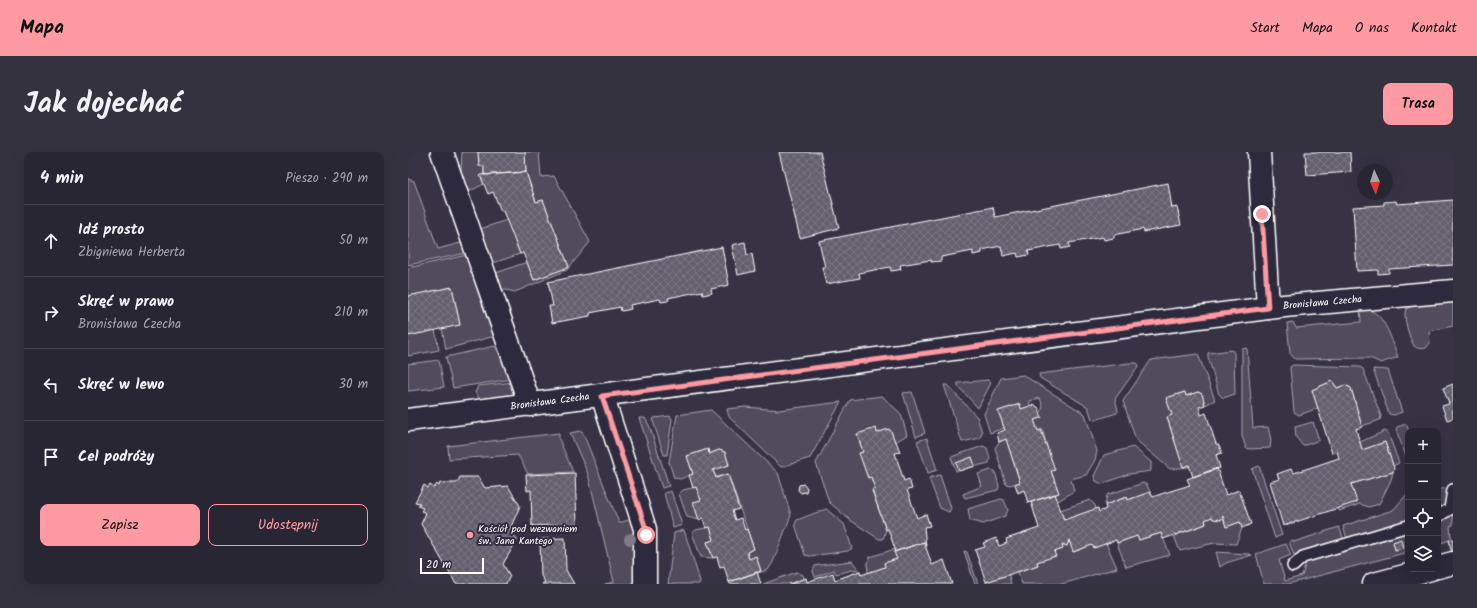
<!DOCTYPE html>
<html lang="pl">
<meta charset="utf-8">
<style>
:root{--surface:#292634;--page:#353240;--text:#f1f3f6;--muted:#a5a5ac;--line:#45434f;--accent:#ff9aa2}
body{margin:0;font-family:Kalam,sans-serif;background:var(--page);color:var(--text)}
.controls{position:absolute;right:12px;bottom:12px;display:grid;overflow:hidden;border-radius:8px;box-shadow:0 4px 16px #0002}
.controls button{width:36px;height:36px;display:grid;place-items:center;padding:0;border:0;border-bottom:1px solid var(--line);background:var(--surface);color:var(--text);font:20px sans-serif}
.compass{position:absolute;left:949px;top:12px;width:36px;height:36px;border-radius:50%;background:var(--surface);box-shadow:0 4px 16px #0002;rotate:176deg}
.scale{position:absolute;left:12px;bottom:10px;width:64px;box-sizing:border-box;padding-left:4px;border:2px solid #fff;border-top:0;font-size:11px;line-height:14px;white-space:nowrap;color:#fff;-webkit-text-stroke:3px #2f2a3d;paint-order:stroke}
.stop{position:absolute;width:12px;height:12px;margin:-9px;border:3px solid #ff9aa2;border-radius:50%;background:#fff}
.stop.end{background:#ff9aa2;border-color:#fff;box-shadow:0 1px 4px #0008}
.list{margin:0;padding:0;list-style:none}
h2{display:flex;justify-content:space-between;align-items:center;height:52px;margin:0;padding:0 16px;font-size:17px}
h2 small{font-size:13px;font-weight:400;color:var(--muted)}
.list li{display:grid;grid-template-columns:26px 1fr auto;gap:12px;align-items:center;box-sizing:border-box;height:72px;padding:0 16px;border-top:1px solid var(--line)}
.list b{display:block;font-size:15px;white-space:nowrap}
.list p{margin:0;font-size:13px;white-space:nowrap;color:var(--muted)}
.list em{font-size:13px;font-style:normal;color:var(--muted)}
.actions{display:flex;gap:8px;padding:12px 16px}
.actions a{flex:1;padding:9px 0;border:1px solid var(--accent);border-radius:8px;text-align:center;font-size:14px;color:var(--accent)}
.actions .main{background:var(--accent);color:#111}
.icon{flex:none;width:22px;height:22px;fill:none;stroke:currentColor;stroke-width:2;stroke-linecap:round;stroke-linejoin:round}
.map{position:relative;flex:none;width:1045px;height:432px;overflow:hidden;border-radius:8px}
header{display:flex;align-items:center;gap:24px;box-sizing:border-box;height:56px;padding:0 20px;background:var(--accent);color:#111}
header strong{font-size:19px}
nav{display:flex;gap:22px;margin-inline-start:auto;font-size:14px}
.intro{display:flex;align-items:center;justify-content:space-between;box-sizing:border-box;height:96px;padding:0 24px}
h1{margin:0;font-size:28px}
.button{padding:10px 18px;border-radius:8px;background:var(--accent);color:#111;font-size:14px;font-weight:700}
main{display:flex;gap:24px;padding:0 24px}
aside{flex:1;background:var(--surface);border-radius:8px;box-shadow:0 4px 16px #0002}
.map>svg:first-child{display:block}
.green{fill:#514c5c;stroke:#a8a6ae}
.building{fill:url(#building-cross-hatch);stroke:#fff}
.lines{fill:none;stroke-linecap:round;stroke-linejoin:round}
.service-casing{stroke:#fff;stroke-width:14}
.minor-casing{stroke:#fff;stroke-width:25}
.service{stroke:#2f2a3d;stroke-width:11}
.minor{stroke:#2f2a3d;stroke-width:22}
.tree{fill:#7e7c88}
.route{stroke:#ff9aa2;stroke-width:5}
.poi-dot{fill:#ff9aa2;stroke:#2f2a3d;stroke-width:1.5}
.labels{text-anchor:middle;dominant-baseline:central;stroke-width:4;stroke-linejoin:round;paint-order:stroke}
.street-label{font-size:10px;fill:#fff;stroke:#2f2a3d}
.poi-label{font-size:10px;fill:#fff;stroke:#2f2a3d;text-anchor:start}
</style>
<header>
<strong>Mapa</strong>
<nav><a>Start</a><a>Mapa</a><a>O nas</a><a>Kontakt</a></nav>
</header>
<div class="intro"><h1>Jak dojechać</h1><a class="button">Trasa</a></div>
<main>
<aside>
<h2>4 min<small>Pieszo · 290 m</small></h2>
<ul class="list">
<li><svg class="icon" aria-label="ahead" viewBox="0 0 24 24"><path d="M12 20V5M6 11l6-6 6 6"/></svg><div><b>Idź prosto</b><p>Zbigniewa Herberta</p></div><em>50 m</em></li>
<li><svg class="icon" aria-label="right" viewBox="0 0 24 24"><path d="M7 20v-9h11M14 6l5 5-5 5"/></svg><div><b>Skręć w prawo</b><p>Bronisława Czecha</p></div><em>210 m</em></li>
<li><svg class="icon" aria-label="left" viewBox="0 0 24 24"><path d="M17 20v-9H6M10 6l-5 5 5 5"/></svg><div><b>Skręć w lewo</b></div><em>30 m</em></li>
<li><svg class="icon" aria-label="arrive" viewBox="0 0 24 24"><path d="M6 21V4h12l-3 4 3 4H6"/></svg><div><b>Cel podróży</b></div></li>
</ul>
<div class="actions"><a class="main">Zapisz</a><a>Udostępnij</a></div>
</aside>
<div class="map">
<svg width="1045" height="432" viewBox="0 0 1045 432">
<defs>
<pattern id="building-cross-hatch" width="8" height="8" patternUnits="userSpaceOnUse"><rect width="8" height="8" fill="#635f6d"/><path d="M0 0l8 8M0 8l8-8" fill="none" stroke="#7a7783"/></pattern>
</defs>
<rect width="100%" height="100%" fill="#373345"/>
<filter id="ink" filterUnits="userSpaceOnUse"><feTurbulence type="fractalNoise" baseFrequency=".025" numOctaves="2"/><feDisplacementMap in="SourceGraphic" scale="8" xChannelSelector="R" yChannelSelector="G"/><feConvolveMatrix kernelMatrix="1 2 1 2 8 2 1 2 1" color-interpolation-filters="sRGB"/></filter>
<g filter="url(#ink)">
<path class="green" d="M54 0H70L71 14H76V23H73L76 32 62 39 59 38 53 20Z
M117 0H131L133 25 146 24 182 90 159 118 107 140 94 137 88 121 119 110 126 128 161 115 135 48 128 50 118 20Z
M0 27 6 29 30 97 52 91 56 94 59 101 0 113Z
M99 68 112 102 85 111 72 77Z
M59 103 87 184 38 197 34 176 52 173 44 135 0 144V116Z
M1045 150V174L1021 179 1022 191 1018 196C1014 197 1009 197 1006 194 1002 188 994 163 998 157L1006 153Z
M952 157C976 155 983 187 990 205L973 211 962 206 887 207 882 201 879 171 885 170 888 176 953 170Z
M27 178 31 198 0 204V184Z
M87 194 104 224V227L45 236 38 205Z
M839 196 845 276 860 275 863 288 862 296 842 297 838 296 834 284V197Z
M824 198 826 201 827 242 815 246 811 242 800 205V201Z
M790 202 807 248 797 253 794 242 790 240 778 244 776 240 758 246 764 263 759 266 775 314 781 313V315L762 317 728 288 715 249 743 208Z
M31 208 36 235 0 239V212Z
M722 211H729L731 213 707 247 710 258 709 261 687 268 684 267 680 255 632 226 631 222Z
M885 213 952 215 955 217 973 264 972 268 954 274 943 236 937 233 929 236 924 229 904 238 910 256 891 263 886 260 882 215Z
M965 217 980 218 994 260 986 263 981 262Z
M615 223 677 262 689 299 687 308 678 323 663 327 666 339 650 349 647 342 651 341 643 319 646 318 634 277 630 279 626 268 633 266 632 262 635 255 632 246 622 249 621 255 613 257 611 252 591 259 596 276 582 281 576 262 593 226Z
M580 228 583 231 570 256 550 234V231Z
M106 230 108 239 103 244 73 248 67 241 70 234Z
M536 233H539L569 265 574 280 572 286 554 290Z
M504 240 517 281 508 285 495 241Z
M474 244 493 262 499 283 487 290 483 279 480 277 469 281 468 277 455 300 452 301 460 326 463 325 467 337 464 339 478 378 475 387H471L442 368 421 350 408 311 442 248Z
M433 250 402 306 373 315 321 265 319 257 338 255 371 258Z
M303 258 370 321 383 363 365 410 360 418 350 421 353 419 348 405 341 407 339 400 346 397 320 322 308 325 305 318 321 313 317 300 311 298 301 302 300 297 279 304 285 322 272 327 266 326 261 310 269 263Z
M262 264 264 267 259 303H256L245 269 246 266Z
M231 266H237L241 273 261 334 254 336Z
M905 270 911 288 895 294 888 285 887 275Z
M998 272 1001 279 1000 309 988 278 989 275Z
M172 279 175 281 211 371 227 366V432H197L206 430 180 322 162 281Z
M977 279 980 281 991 311 985 314 977 290 954 298 952 290Z
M151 281V287L165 320 120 322 110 303 41 307 40 294Z
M519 286 529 318 520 321 509 289Z
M598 287 612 330 602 333 598 332 587 296 591 290Z
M575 294 579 296 582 306 581 311 548 319 543 305Z
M725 295 743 310V319L721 322 694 332 688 329 686 324 696 303Z
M851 314 874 383 867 386 844 317Z
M583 318 587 319 591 334 590 338 557 346 555 342 574 334 570 322Z
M985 320 983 328 971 352 961 355 952 352 931 359 930 356 943 332Z
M532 323 543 356 541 360 532 356 521 326Z
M735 331 739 333 742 340 720 348 718 345 697 353 699 343Z
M288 335 293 348 291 368 279 365 271 342 275 338Z
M1038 336C1040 347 1039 352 1030 360V338Z
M263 339 274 373 265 376 256 341Z
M1000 341V369L939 387 935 374 985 358Z
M593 347 596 348 600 358 597 364 575 372 562 368 560 357Z
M682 348 687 353 688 357 656 368 652 358Z
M418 357 436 372 444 396 440 399 402 404 397 403 387 372 389 368Z
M1045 363V373L1042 374 1043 385 1045 387 1030 392V371Z
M815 364 818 375 832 370 834 376 828 392 806 391 772 399 766 384 798 372 797 368 804 365 813 368Z
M302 375 306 388 299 390 305 406 293 405 284 381 288 378Z
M931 375 936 388 886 403 881 390 885 388 886 390Z
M276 378 292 429 291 432H260L266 381Z
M753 381 762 403 718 415 709 391 729 384 731 388Z
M1000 381V400L880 432H856L848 402 878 392 883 403 871 408 877 429 894 424 898 410Z
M661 388 666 400 684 393 686 396 698 391 709 416 654 432H614L610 420 630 413 629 410 647 403 646 400 655 397 654 392 659 394Z
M487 397 489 407 476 411 477 415 460 421 459 411 462 405Z
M556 399 559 400 570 432H567Z
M808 400 840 402 844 403 818 411 812 415Z
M444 409 452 419 450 420 448 417 428 422 426 418 407 425 405 419 407 414 412 413Z
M389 420 395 423 396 427 398 426 381 432H355Z
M601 423 603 432H578V430Z"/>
<path class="building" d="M70 0H117L118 20 76 23V14H71Z
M371 0H412L431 76 392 86Z
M897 0H942L943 20 899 23Z
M118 20 128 50 135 48 161 115 126 128 115 101 112 102 95 59H93L85 40 80 42 72 23Z
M760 31 764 56 769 55 773 73 736 80 735 77 706 83V86L696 88 695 85 661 91 662 95 653 97 652 93 620 99 621 103 610 105 609 101 595 104 593 94 574 98V101L565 103V99L533 105V109L523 110V108L492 113 493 117 490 118 483 119 482 115 451 121 452 126 418 132 414 115H417L411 89 585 55 587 65Z
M1045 48V113L981 117V121L970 122V118L949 119 945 55 976 53V50L988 49 989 52Z
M337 90 339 103 344 102 347 119 330 123 324 93Z
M314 95 321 133 303 137 304 141 295 143 294 139 260 146 261 148 259 149 253 150 252 147 222 153 223 157 219 158 213 159 212 155 182 161V164L144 171 141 154H145L140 130Z
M44 135 52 173 0 184V144Z
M924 229 929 236 937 233 943 236 954 275 948 277 954 298 977 290 986 316 985 320 943 332 949 350 875 374 862 330 871 327 869 322 883 317 886 321 931 306 929 299 924 301 904 238Z
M1045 232V266L1039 268 1034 254 1041 252 1035 236Z
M777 240 778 244 790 240 794 242 797 253 791 255 793 263 798 261 808 292 811 293 814 301 808 303 812 316 785 325 781 313 775 315 759 265 764 263 758 246Z
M612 252 613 257 625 253 630 255 634 266 626 268 630 279 633 278 647 318 643 319 651 341 620 351 616 338 610 341 607 332 612 330 598 287 591 290 589 281 597 278 590 259Z
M468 276 469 281 480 277 483 279 487 290 488 289 492 300 487 301 496 329 501 327 504 337 499 338 509 366 518 362 522 374 516 375 518 395 516 390 486 400 487 397 480 377 478 378 464 338 467 337 463 325 460 326 451 301 455 300 449 282Z
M300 297 301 302 311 298 317 300 321 313 305 318 308 326 320 322 331 357 324 359 327 368 333 366 337 378 339 377 346 397 339 400 341 407 348 404 353 419 321 430 316 414 312 415 309 405 305 406 299 390 306 388 302 375 298 376 295 366 291 368 285 350 293 348 288 335 285 336 281 323 285 322 279 304Z
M564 305 567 314 551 319 548 311Z
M809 316 818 343 831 338 843 372 834 376 832 370 818 375 815 364 813 368 805 367 804 365 797 368 798 372 755 387 753 381 731 388 729 384 709 391 708 388 686 396 684 393 665 400 661 388 659 394 654 392 655 397 646 400 648 404 629 410 630 413 578 430 567 398 577 395 575 391 588 386 591 394 599 391 598 387 631 376 623 350 647 342 656 368 690 356 691 360 698 357 697 353 719 345 720 348 742 340 745 345 753 342 782 333 779 327Z
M167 321 169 372 124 374 123 338 119 339 118 323Z
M52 325H70L77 336 100 334 112 354 102 377 109 388 95 412 102 424 98 432H48L13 372 18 361 13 359 15 356 10 354 12 351 7 350 16 333 20 336 22 333 26 336 29 332 31 334 32 331H49Z
M396 332 399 336 398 340 393 341 390 338 391 333Z
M157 386 158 418 166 432H134L137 430 133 424 132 387Z
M993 387 995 396 987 398 985 390Z
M1045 387V403H1044L1041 388Z
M516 390 524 413 536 408 544 432H381L398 426 399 430 425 421 427 428 452 419 453 423 477 415 476 411 489 407 486 400Z
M349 420 353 432H322L321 430Z"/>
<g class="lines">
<defs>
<path id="service" d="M1030 364 1042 357 1045 338
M885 414 895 405 1000 374"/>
<g id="minor">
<path d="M34 0 122 253"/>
<path d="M851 0 860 156"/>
<path d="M194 243 237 377V432"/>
<path id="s1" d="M0 268 876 154 1045 139"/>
<path d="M1030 415 1045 411"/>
<path d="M966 432 1023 417"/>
</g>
</defs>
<use href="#service" class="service-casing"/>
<use href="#minor" class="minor-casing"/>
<use href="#service" class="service"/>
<use href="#minor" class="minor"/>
</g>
<circle class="tree" cx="222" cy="387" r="6"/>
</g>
<g class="lines" filter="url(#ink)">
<path class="route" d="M238 383V377L194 244 860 156 854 62"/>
</g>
<circle class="poi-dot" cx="62" cy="383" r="4"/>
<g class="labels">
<g class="street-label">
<text stroke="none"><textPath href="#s1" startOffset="922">Bronisława Czecha</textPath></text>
<text stroke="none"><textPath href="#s1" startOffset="143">Bronisława Czecha</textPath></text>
</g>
<g class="poi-label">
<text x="70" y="377">Kościół pod wezwaniem<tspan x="70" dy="12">św. Jana Kantego</tspan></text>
</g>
</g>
</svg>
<div class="controls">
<button>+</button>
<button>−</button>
<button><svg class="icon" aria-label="locate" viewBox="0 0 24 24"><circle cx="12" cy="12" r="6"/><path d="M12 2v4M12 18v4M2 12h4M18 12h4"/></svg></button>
<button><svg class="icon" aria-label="layers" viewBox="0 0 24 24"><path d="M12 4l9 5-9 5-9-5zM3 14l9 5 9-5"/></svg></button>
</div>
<svg class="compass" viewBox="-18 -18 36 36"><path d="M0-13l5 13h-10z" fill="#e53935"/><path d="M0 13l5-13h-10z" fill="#a5a5ac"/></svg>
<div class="scale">20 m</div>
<div class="stop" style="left:238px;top:383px"></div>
<div class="stop end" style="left:854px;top:62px"></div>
</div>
</main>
